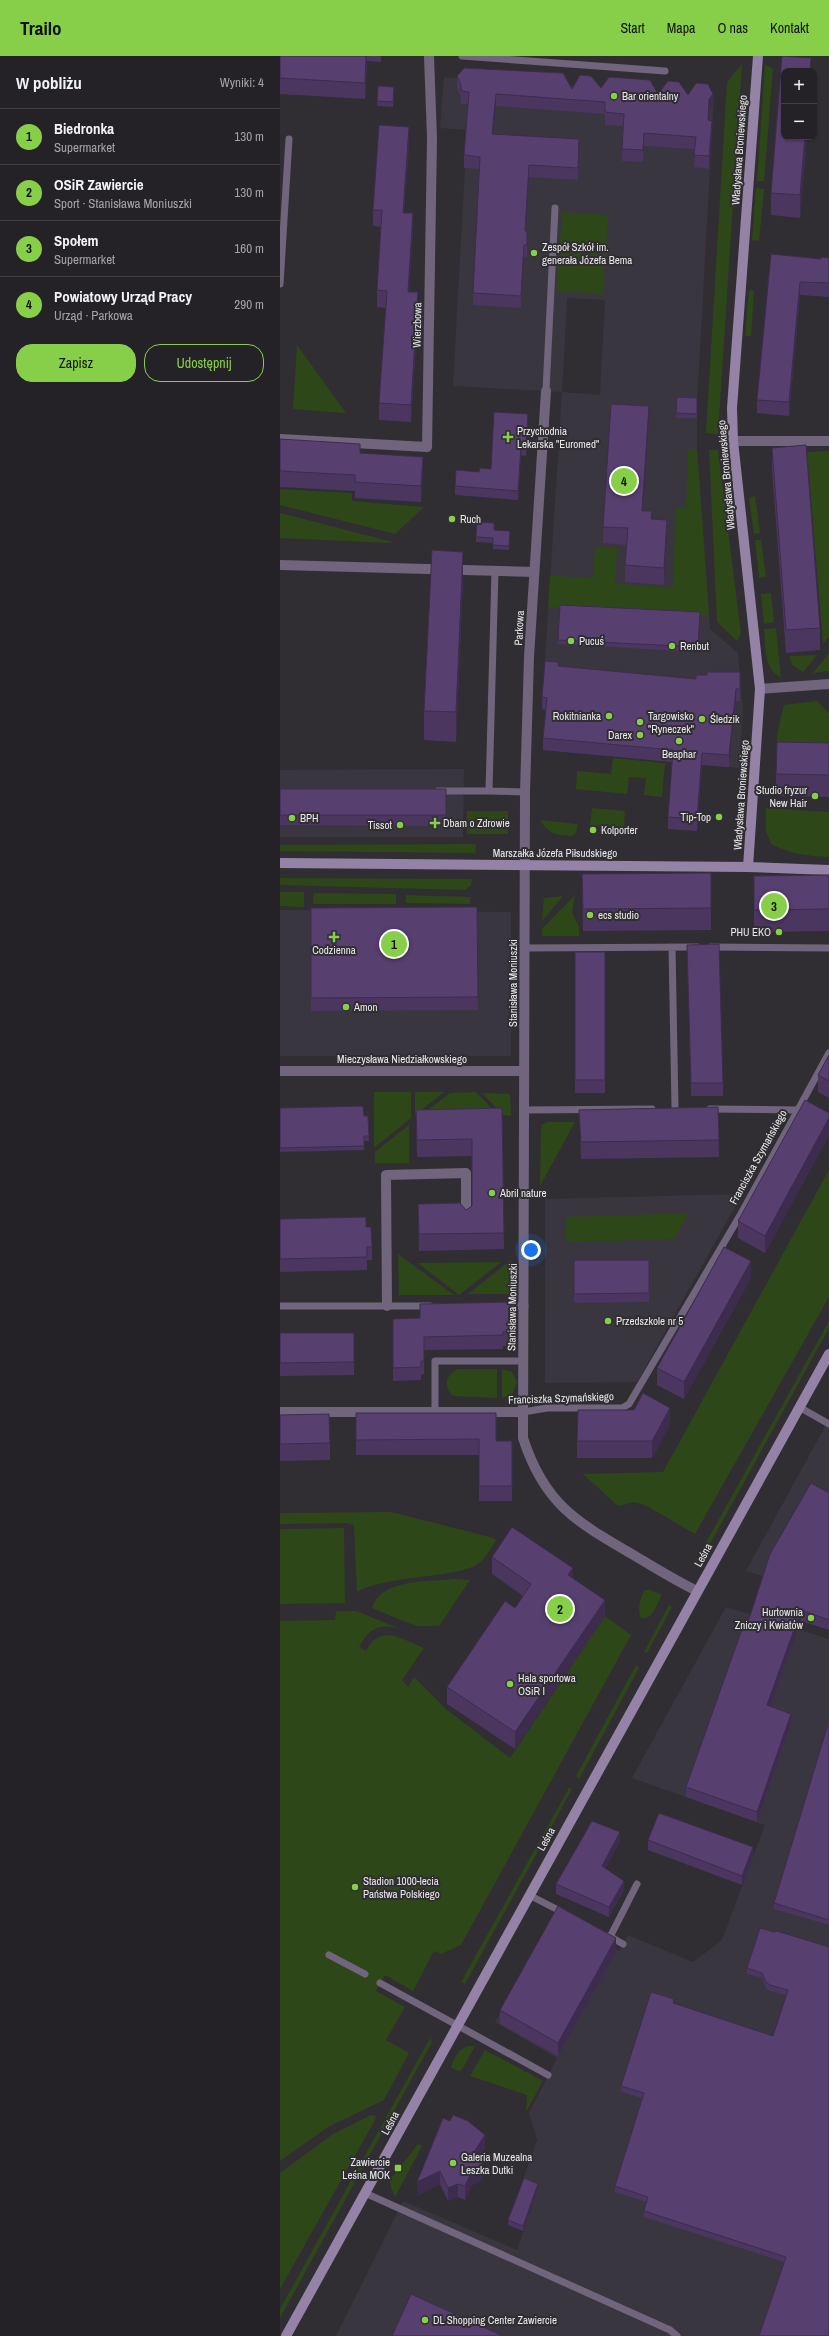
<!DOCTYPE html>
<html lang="pl">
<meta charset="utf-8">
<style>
:root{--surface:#242226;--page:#2c2a2e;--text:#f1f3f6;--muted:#a3a4a7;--line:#413f43;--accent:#88cf49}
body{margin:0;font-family:"Archivo Narrow",sans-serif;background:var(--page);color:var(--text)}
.controls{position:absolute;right:12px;top:12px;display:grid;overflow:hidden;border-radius:8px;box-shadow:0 1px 3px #0004}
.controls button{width:36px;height:36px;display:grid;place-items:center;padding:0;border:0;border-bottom:1px solid var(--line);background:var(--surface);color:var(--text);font:20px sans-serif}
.you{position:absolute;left:251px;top:1194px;width:14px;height:14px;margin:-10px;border:3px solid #fff;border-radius:50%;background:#1a73e8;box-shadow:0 0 0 6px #1a73e833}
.badge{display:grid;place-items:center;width:26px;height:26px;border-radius:50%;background:var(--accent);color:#111;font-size:13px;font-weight:700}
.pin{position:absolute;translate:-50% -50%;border:2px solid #fff;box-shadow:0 1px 4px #0006}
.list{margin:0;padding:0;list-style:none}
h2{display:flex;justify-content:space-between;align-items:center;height:52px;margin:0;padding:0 16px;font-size:17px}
h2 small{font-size:13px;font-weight:400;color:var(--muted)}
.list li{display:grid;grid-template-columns:26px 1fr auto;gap:12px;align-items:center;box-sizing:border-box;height:56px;padding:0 16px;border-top:1px solid var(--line)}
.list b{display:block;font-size:15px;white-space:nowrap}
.list p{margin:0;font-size:13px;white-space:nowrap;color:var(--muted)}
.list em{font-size:13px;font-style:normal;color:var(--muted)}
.actions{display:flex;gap:8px;padding:12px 16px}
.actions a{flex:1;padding:9px 0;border:1px solid var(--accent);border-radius:16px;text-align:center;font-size:14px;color:var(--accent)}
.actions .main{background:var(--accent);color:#111}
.map{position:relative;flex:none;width:549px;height:2280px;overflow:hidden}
header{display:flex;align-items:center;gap:24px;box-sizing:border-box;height:56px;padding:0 20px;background:var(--accent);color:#111}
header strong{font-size:19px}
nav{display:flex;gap:22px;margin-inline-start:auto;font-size:14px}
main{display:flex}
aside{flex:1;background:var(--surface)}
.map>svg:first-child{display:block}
.built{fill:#3a363f;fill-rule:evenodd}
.green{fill:#2e4719}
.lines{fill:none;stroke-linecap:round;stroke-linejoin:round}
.lane{stroke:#70657c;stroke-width:7}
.street{stroke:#70657c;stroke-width:10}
.secondary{stroke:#9483a7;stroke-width:10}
.wall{fill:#4b3660}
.shaded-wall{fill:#3d2c4e}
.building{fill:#573f70;stroke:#3d2c4e}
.poi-dot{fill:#88cf49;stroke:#302e32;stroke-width:1.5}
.labels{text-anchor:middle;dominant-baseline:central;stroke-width:4;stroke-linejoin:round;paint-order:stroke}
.poi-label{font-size:11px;fill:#e9e8ea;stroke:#302e32;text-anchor:start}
.street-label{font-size:11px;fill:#e9e8ea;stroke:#302e32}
</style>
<header>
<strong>Trailo</strong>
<nav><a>Start</a><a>Mapa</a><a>O nas</a><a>Kontakt</a></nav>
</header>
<main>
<aside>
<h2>W pobliżu<small>Wyniki: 4</small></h2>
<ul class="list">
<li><span class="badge">1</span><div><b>Biedronka</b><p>Supermarket</p></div><em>130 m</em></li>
<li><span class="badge">2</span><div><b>OSiR Zawiercie</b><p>Sport · Stanisława Moniuszki</p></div><em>130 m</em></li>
<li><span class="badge">3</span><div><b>Społem</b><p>Supermarket</p></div><em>160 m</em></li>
<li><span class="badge">4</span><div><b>Powiatowy Urząd Pracy</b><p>Urząd · Parkowa</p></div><em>290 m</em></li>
</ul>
<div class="actions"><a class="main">Zapisz</a><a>Udostępnij</a></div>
</aside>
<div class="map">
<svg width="549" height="2280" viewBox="0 0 549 2280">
<rect width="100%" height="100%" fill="#302e32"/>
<path class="built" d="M164 21 434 39 417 346V393L430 573 458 597 463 655 459 712 263 694 267 654 262 653 282 336 173 330 187 74 160 72ZM287 242 325 244 320 339 282 336Z
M184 713 183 781H0V714Z
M0 854 231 856V1000H0Z
M462 1138 357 1326 265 1327V1143Z
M549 1363V1542L466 1515Z
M446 1551 549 1583V2280H56L123 2145 237 2194 257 2135 241 2129 257 2084 249 2057 277 2002 215 1966 277 1860 339 1895 348 1879 413 1906 442 1884 485 1769 352 1722Z"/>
<path class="green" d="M462 8 438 378H437L426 377 447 26Z
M485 8 493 13 484 125H477Z
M476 132 484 133 479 185 472 184Z
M282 156 328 159 323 238 277 235Z
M469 234 474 235 471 280H465Z
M17 289 66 357 13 353Z
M408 393H417L429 559 268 551 270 520 313 522 315 491 337 492 335 528 393 531 396 452H406Z
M429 394H438L461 578 457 585 437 566Z
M549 395V580L543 588 527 396Z
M0 433 72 437V445L144 451 115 478 0 449Z
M475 440 480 477 474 478 469 442Z
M0 457 113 486 110 487 0 482Z
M475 484H481L486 521 479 522Z
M491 537 494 566 484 568 481 538Z
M496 572 501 622C483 612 486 591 484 573Z
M549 597V615L533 617Z
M537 599 523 616 512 609 509 600Z
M537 645 549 657V697H496L498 674 504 649Z
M333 702 385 707 382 741 364 739 366 722 349 721 347 738 296 733 297 715 331 718Z
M312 752 345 755 344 771 310 769Z
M486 752 549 756V801C528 800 510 798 491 788L486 775Z
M187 755H228V778H187Z
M260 764 298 768 296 777 292 780C276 779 269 778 260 764Z
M196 788 195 797 0 795V789Z
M0 822 192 823 191 829 185 834 0 829Z
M0 836H24V851L0 850Z
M34 837 116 838V848H33Z
M126 839 190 841V848L126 847Z
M295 839 292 856 299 871V880H262V873Z
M283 840 262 865 264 842Z
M94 1036H131V1062L94 1092Z
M135 1036H164L135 1059Z
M196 1036 219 1060 139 1061 170 1037Z
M202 1037 230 1038 231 1060 223 1059Z
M268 1066H295L260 1130 261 1069Z
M129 1069V1107H95V1096Z
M549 1114V1241L415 1478 365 1449 354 1446 338 1450 303 1418 383 1416Z
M409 1157 394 1183 286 1186 285 1161Z
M118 1198 174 1239H119Z
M231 1204V1238H188Z
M221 1206 179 1239 138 1207Z
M549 1265V1272L420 1506 413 1510Z
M178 1313H217V1342L173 1340C163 1331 165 1319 178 1313Z
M222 1313 232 1316 237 1326 232 1339 222 1342Z
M111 1456 210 1481 216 1484C212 1491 207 1499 202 1505 184 1523 107 1518 77 1536L74 1469 66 1467 0 1468V1457Z
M64 1472 65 1547 0 1548V1473Z
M175 1523 190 1524 159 1570H136L92 1552C101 1522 149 1526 175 1523Z
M365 1534H371L382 1539C377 1547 373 1565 361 1562 357 1554 360 1542 365 1534Z
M389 1549 392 1551 367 1597 364 1596Z
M56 1555H76L118 1572C98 1567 88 1574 79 1591L86 1595C101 1567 121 1583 144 1592L122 1624 128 1631 134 1621 166 1653 230 1702 325 1560 351 1579 181 1889 161 1898 154 1895 133 1935 105 1919 96 1935 125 1951 106 1984 129 1997 104 2044 48 2071 0 2105V1565L55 1564Z
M356 1609 359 1612 299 1723 296 1720Z
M289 1732 292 1733 185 1928 181 1926Z
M150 1982 152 1986 0 2262V2253Z
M189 1990H195L182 2014 178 2015 171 2011C175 2001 178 1993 189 1990Z
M205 1994 263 2025 246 2056 247 2039 190 2020Z
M91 2059 96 2060 95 2064 0 2233V2117L53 2078Z
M138 2088 142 2090 115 2141 111 2132 110 2124Z"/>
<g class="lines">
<path class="lane" d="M182 0 385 15
M0 228 9 83
M266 335 275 152
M215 515 209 735 245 736
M158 735H209
M392 891 395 1052
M431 891 549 892
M246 892 417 891
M430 1053 517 1054
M244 1054 372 1053
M0 1250H150
M222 1250H245
M519 1351 549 1368
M155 1355V1305H244
M243 1356 267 1352H342L349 1348 462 1156 549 997
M249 1839 284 1857
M329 1880 343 1888
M330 1881 357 1828
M49 1899 85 1918
M100 1927 268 2019
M85 2137 390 2274 397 2280"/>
<path class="street" d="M266 335 249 601 245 736 243 1382C264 1447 295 1465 350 1497 372 1510 394 1524 417 1535
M0 383 147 391 152 82 149 0
M453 385H549
M0 509 254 516
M480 633 549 628
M0 1015H244
M107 1250 106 1119 186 1117V1164
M0 1356H243"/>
<path class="secondary" d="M0 807 468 811 549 814
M468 811 480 633 453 385 452 352 478 0
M6 2280 549 1298"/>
</g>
<path class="wall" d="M0 0H101V6L87 5 85 43 0 38Z
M502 0 531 2V15H504V81H527L520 162 491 159V137Z
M177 20 292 33 321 32 378 38 408 39 433 50 429 55 428 64 432 77 429 113 414 111 415 93 364 90 363 106 342 105 344 70 325 69V58L216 50 213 78 299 95 298 124 249 121 245 175 247 188V201H244L241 252 193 249V237L200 113 184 112V99L188 48H181V40L177 33Z
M98 30 114 31 113 51 97 50Z
M129 88 124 157 133 174 129 236 138 253 131 366 99 364V347L106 252 97 251V234L101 171 93 170V154Z
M491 198 541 203 549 202V241L520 239 509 360 477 357V344Z
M397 341 417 342V362H396Z
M248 367 246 400 241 399 238 444 175 439V430L199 416 211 413Z
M369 367 363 455 372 463 387 481 384 529 345 526V509L347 489 323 487V471Z
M0 383 80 397 143 416 141 446 75 442V435L0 431Z
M492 392 540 572V594L506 597 492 414Z
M214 474 230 480 229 494 213 493V487L196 486V481Z
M183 525 176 686 144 684V655Z
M420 556 418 596 278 588V584Z
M279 610 416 623 427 619 460 616V645H456L449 711 422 709 417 775 388 773V761L392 706 263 694V682L266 654 262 653V641Z
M549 687V741L496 740V718Z
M0 733H166V770L0 769Z
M431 817V874L303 875 302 818Z
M549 819V875L474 876V820Z
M197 851 198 954 31 955V852Z
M407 889 443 1027V1040H411Z
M295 896H325V1037H295Z
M549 999V1042L538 1036V1019Z
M438 1051 439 1101 301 1103 299 1054Z
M0 1052 84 1060H88L89 1085H84V1094L0 1096Z
M222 1052 224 1193 139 1195 138 1148 186 1154 192 1150V1100L137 1101 136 1054Z
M549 1057V1079L485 1197 458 1182V1165Z
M0 1163 86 1171 92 1191V1204H87V1214L0 1216Z
M294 1204H369V1246L294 1247Z
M471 1222 404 1343 377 1329V1312Z
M231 1246V1290H223V1293L144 1294V1318L141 1319V1324L113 1325V1263L140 1262V1248Z
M0 1277H74V1319L0 1320Z
M354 1354 390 1369 372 1402H297V1385Z
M76 1357 216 1385H232V1445H199V1399H76Z
M0 1359 50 1387V1404L0 1405Z
M549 1437V1574L521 1565 490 1651 511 1668 477 1766 406 1741V1731L469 1563Z
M212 1501 293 1522 325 1560 235 1693 167 1648V1631L235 1552 243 1540 212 1518Z
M549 1665V1869L494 1853V1847Z
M368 1784 473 1801 462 1829 368 1794Z
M340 1785 325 1813 344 1834 329 1861 276 1838V1828Z
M494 1876 549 1891V2280L504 2206 364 2161V2155L366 2146 335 2136V2130L362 2042 341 2036V2030L394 1948 493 1980 506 1939 490 1935 486 1932 482 1922 467 1918V1912Z
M336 1896 278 2000 220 1968V1954Z
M170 2065 205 2092 200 2100 203 2117 202 2124 191 2130 185 2144 178 2141 168 2145 160 2128 137 2140Z
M258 2133 243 2175 228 2169V2164Z"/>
<path class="shaded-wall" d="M86 0H87V5L85 43V27Z
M216 38V50L212 90V78Z
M433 38V50L429 55 428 76 429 43Z
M432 65V77L429 113V100Z
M129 71V88L123 173V157Z
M364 77V90L363 106V94Z
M525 81H527L520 162V139Z
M299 83V95L298 124V112Z
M249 109V121L245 187V175Z
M133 157V174L128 252V236Z
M244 189V201L241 252V240Z
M520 226V239L509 360V346Z
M138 236V253L131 366V349Z
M369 350V367L362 472V455Z
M248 358V367L246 400V391Z
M241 390V399L238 444V435Z
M143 401V416L141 446V430Z
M387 464V481L384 529V512Z
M183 496V525L176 686V656Z
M456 633V645L449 711V699Z
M422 697V709L417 775V763Z
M549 1062V1079L485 1197V1180Z
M471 1205V1222L404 1343V1326Z
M390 1352V1369L372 1402V1385Z
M293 1512V1529L288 1519Z
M325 1544V1560L235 1693V1676Z
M521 1554V1565L487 1660V1649Z
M511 1658V1668L477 1766V1756Z
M340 1776V1785L322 1819V1810Z
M473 1791V1801L462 1829V1820Z
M344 1825V1834L329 1861V1851Z
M336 1882V1896L278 2000V1987Z
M205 2079V2092L194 2109V2096Z
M203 2104V2117L202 2124 191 2130 185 2144V2130L191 2117Z
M160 2115V2128L137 2140V2126Z
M178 2128V2141L168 2145V2132Z
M258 2128V2133L243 2175V2170Z"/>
<path class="building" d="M0 0H86L85 27 0 22Z
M502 0 531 2 530 15H504V81H525L520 139 491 137Z
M184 12 283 17 292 33 300 19 311 20 321 32 329 21 370 24 378 38 388 25 399 26 408 39 416 27 428 28 433 38 429 43 428 64 432 65 429 100 414 99 416 81 364 77 363 94 342 93 344 58 325 56V46L216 38 212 78 299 83 298 112 249 109 245 175H247V189H244L241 240 193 237 200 101 184 99 189 36 181 35V29L177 20Z
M98 30 114 31 113 46 97 45Z
M99 69 129 71 123 157H133L128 236H138L131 349 99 347 107 235 97 234 102 154H93Z
M491 198 541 203V201L549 202V227L520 226 509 346 477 344Z
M397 341 417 342V358L396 357Z
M331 348 369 350 362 455H372L371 463 387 464 384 512 345 509 348 472 323 471Z
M214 356 248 358 246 391 241 390 238 435 175 430 176 414 199 416 200 412 211 413Z
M0 383 80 388V397L143 401 141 430 75 426V419L0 415Z
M526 389 540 572 506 574 492 392Z
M197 466 214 467V474L230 475 229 490 213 489V482L196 481Z
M152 494 183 496 176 656 144 655Z
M280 549 420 556 418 591 278 584Z
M265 605 279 606 278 610 416 623V619H427V616H460V633H456L449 699 422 697 417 763 388 761 393 694 263 682 267 642 262 641Z
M497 686 549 687V719L496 718Z
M0 733H166V759H0Z
M431 817V852L303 853 302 818Z
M549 819V853L474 854V820Z
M197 851 198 941 31 942V852Z
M439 888 443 1027H411L407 889Z
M295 896H325V1024H295Z
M549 999V1025L538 1019Z
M525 1044 549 1057V1062L485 1180 458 1165Z
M83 1050 84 1060H88L89 1080H84V1090L0 1092V1052Z
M438 1051 439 1084 301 1086 299 1054Z
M222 1052 224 1177 139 1178 138 1148 180 1147 186 1154 192 1150V1083L137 1084 136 1054Z
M86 1161V1171H91L92 1191H87V1201L0 1203V1163Z
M444 1191 471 1205 404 1326 377 1312Z
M294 1204H369V1237L294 1238Z
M231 1246V1276H223V1279L144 1281V1305H141V1311L113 1312V1263L140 1262V1248Z
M0 1277H74V1306L0 1307Z
M363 1337 390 1352 372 1385H297L298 1354H354Z
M76 1357H216V1385H232V1430H199V1383L76 1384Z
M49 1358 50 1387 0 1388V1359Z
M531 1427 549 1437V1564L521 1554 487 1649 511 1658 477 1756 406 1731 466 1562 469 1563 490 1498Z
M232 1471 293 1512 288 1519 325 1544 235 1676 167 1631 225 1545 235 1552 251 1528 212 1501Z
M549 1665V1864L494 1847Z
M379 1757 473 1791 462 1820 368 1784Z
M312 1765 340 1776 322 1810 344 1825 329 1851 276 1828Z
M278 1850 336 1882 278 1987 220 1954Z
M480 1872 494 1876 497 1875 549 1891V2280H479L506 2201 364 2155 368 2141 335 2130 364 2037 341 2030 371 1936 394 1943 393 1947 493 1980 508 1934 490 1929 486 1926 482 1917 467 1912Z
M173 2059 188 2065 205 2079 194 2096 199 2098 203 2104 202 2110 191 2117 185 2130 178 2128 168 2132 160 2115 137 2126 163 2062 170 2065Z
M244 2122 258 2128 243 2170 228 2164Z
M131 2238 223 2280H112Z"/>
<g class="poi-dot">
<circle cx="334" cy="40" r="4"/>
<circle cx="254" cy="197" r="4"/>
<path d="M226 375h4v4h4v4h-4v4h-4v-4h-4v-4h4z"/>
<circle cx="172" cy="463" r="4"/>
<circle cx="291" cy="585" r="4"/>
<circle cx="392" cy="590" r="4"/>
<circle cx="329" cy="660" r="4"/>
<circle cx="422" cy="663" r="4"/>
<circle cx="360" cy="666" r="4"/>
<circle cx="360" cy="679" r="4"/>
<circle cx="399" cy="685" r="4"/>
<circle cx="535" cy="740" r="4"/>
<circle cx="439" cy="761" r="4"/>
<circle cx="12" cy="762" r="4"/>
<path d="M153 761h4v4h4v4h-4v4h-4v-4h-4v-4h4z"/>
<circle cx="120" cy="769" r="4"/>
<circle cx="313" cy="774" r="4"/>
<circle cx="310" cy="859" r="4"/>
<circle cx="499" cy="876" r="4"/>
<path d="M52 875h4v4h4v4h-4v4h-4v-4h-4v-4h4z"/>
<circle cx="66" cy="951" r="4"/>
<circle cx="212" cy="1137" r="4"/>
<circle cx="328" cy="1265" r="4"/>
<circle cx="531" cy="1562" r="4"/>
<circle cx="230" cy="1628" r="4"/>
<circle cx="75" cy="1831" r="4"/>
<circle cx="173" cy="2107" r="4"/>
<rect x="114" y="2108" width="8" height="8" rx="2"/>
<circle cx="145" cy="2264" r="4"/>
</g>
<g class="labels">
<g class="poi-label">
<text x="342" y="40">Bar orientalny</text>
<text x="262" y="191">Zespół Szkół im.<tspan x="262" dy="13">generała Józefa Bema</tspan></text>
<text x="237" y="375">Przychodnia<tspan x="237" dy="13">Lekarska "Euromed"</tspan></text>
<text x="180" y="463">Ruch</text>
<text x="299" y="585">Pucuś</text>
<text x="400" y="590">Renbut</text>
<text x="321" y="660" text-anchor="end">Rokitnianka</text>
<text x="368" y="660">Targowisko<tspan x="368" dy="13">"Ryneczek"</tspan></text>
<text x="430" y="663">Śledzik</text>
<text x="352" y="679" text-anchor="end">Darex</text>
<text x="399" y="698" text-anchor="middle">Beaphar</text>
<text x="527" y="734" text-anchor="end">Studio fryzur<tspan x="527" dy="13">New Hair</tspan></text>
<text x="431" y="761" text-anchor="end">Tip-Top</text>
<text x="20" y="762">BPH</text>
<text x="163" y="767">Dbam o Zdrowie</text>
<text x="112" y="769" text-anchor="end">Tissot</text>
<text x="321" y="774">Kolporter</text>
<text x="318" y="859">ecs studio</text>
<text x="491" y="876" text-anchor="end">PHU EKO</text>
<text x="54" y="894" text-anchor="middle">Codzienna</text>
<text x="74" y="951">Amon</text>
<text x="220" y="1137">Abril nature</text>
<text x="336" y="1265">Przedszkole nr 5</text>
<text x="523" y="1556" text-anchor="end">Hurtownia<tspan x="523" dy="13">Zniczy i Kwiatów</tspan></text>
<text x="238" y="1622">Hala sportowa<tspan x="238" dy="13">OSiR I</tspan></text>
<text x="83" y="1825">Stadion 1000-lecia<tspan x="83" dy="13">Państwa Polskiego</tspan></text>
<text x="181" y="2101">Galeria Muzealna<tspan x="181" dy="13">Leszka Dutki</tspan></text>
<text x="110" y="2106" text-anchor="end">Zawiercie<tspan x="110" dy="13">Leśna MOK</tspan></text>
<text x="153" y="2264">DL Shopping Center Zawiercie</text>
</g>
<g class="street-label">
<text transform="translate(459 94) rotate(-86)">Władysława Broniewskiego</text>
<text transform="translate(137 269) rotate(-89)">Wierzbowa</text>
<text transform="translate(446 419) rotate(-95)">Władysława Broniewskiego</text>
<text transform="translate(239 572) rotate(-87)">Parkowa</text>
<text transform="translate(461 739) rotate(-86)">Władysława Broniewskiego</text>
<text x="275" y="797">Marszałka Józefa Piłsudskiego</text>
<text transform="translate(233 927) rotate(-90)">Stanisława Moniuszki</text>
<text x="122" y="1003">Mieczysława Niedziałkowskiego</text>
<text transform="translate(478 1101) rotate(-61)">Franciszka Szymańskiego</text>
<text transform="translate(232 1251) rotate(-89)">Stanisława Moniuszki</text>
<text transform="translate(281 1342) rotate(-2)">Franciszka Szymańskiego</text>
<text transform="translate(423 1499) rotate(-61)">Leśna</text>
<text transform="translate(266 1783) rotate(-61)">Leśna</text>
<text transform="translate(110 2067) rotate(-61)">Leśna</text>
</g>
</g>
</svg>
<div class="controls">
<button>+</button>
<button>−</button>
</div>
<div class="you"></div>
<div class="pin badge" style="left:114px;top:888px">1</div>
<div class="pin badge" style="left:280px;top:1553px">2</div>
<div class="pin badge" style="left:494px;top:850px">3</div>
<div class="pin badge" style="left:344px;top:425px">4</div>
</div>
</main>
